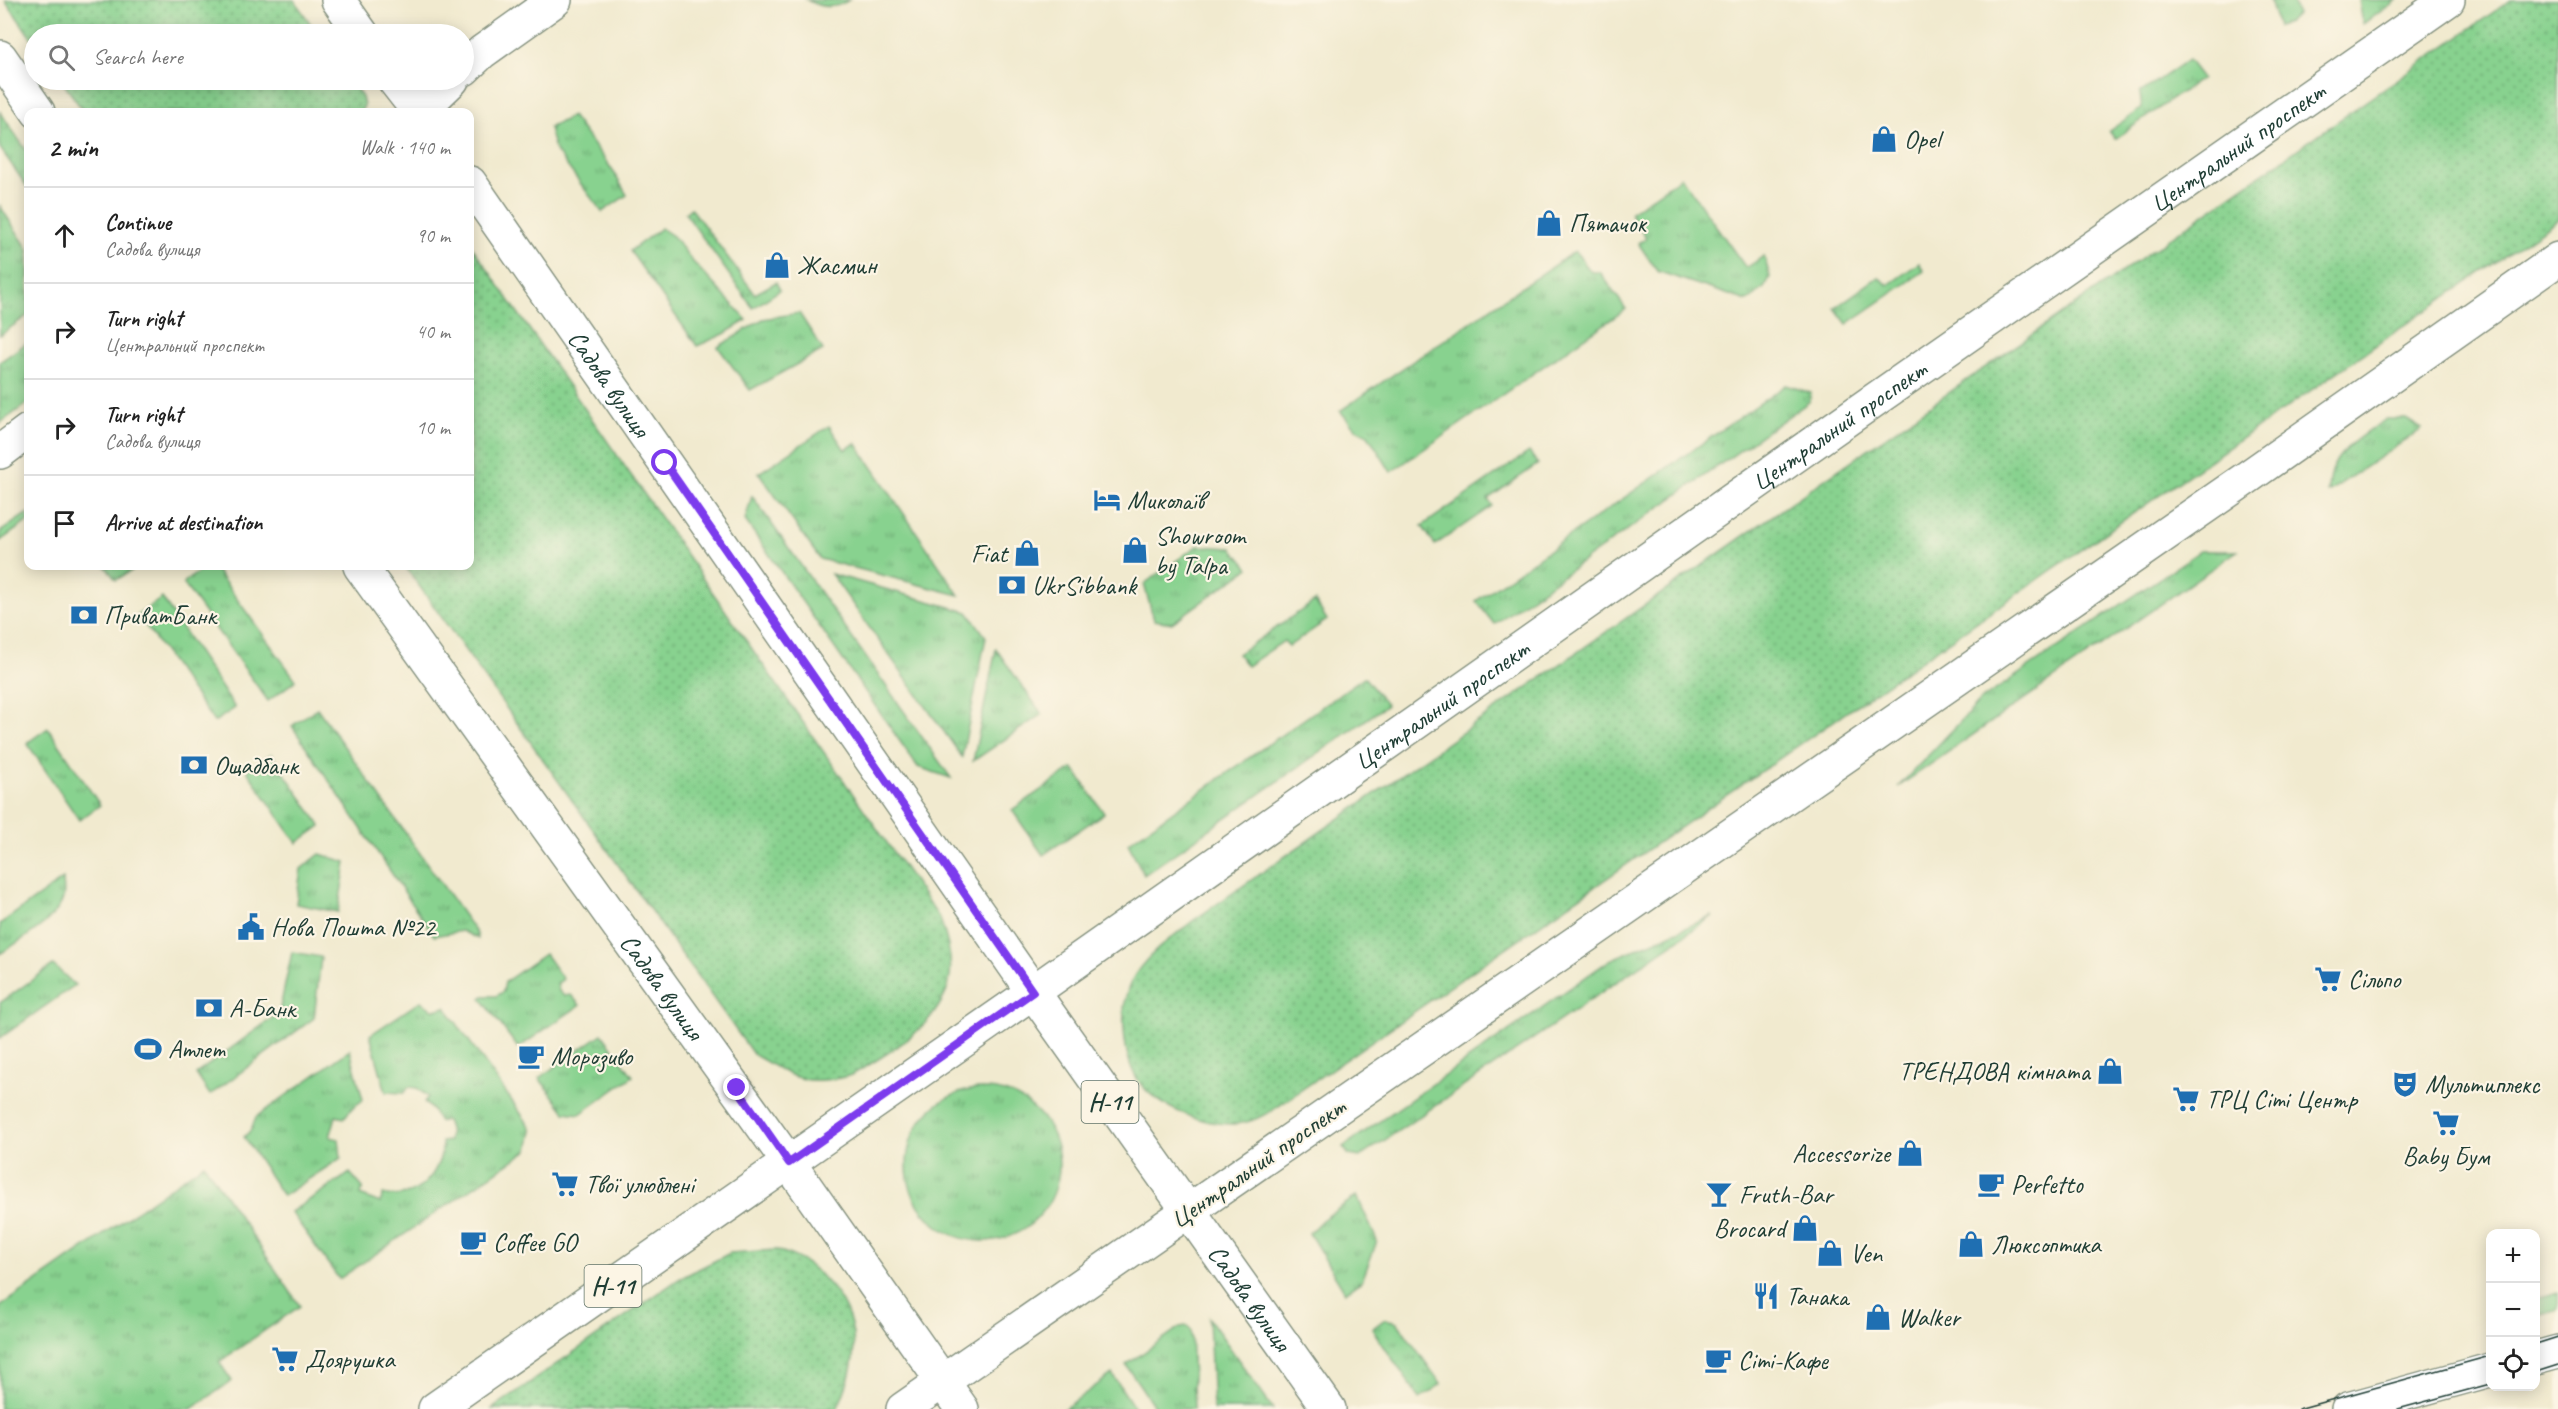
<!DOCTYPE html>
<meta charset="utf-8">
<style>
:root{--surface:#fff;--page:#f6f6f6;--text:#222;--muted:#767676;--line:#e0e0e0}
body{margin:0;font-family:Caveat,sans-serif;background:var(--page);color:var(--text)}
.controls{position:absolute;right:18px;bottom:18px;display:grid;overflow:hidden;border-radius:12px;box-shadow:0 3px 15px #0003}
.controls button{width:54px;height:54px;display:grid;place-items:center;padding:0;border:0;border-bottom:2px solid var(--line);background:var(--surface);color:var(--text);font:30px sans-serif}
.stop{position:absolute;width:18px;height:18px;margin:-14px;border:4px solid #7c3aed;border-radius:50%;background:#fff}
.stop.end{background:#7c3aed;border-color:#fff;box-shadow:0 2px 6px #0008}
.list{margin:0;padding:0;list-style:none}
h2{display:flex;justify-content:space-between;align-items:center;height:78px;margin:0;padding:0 24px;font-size:26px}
h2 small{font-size:20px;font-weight:400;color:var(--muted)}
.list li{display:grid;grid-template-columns:39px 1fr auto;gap:18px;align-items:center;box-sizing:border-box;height:96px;padding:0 24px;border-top:2px solid var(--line)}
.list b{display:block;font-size:22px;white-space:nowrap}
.list p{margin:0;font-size:20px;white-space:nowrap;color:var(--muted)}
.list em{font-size:20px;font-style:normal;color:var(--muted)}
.icon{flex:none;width:33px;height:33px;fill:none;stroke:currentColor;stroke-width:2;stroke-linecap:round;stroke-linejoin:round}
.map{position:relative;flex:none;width:2558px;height:1409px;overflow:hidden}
.search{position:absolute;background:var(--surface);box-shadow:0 3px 15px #0003;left:24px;top:24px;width:450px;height:66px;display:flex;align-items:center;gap:15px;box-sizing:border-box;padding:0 21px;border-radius:33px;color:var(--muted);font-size:22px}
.panel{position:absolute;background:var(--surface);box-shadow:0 3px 15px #0003;left:24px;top:108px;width:450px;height:462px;border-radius:12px}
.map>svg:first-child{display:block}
.grass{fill:url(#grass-tufts);stroke:#548862;stroke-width:1.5}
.park{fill:url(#park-dots);stroke:#548862;stroke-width:1.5}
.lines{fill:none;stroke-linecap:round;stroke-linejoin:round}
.street-casing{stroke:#889482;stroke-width:36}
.secondary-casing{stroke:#889482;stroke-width:36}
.primary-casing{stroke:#889482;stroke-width:36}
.street{stroke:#fff;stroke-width:33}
.secondary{stroke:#fff;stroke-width:33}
.primary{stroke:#fff;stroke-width:33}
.tram{stroke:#1f3d34;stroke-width:1.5}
.route{stroke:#7c3aed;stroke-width:8}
.labels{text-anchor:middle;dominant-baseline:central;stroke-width:4.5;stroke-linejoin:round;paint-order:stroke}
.shield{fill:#fcf5e5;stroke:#617469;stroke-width:1.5}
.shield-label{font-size:24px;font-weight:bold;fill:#1f3d34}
.poi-label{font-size:26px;fill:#1f3d34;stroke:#fcf5e5;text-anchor:start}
.street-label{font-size:26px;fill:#1f3d34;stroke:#fcf5e5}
</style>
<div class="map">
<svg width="2558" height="1409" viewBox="0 0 2558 1409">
<defs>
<pattern id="grass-tufts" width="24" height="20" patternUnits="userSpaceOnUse" patternTransform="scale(1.5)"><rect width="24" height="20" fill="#88d28f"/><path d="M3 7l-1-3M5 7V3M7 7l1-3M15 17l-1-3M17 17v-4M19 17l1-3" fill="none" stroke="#6fac76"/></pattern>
<pattern id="park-dots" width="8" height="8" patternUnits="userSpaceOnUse" patternTransform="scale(1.5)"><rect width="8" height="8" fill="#88d28f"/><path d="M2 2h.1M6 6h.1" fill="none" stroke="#6fac76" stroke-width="1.8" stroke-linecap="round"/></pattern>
</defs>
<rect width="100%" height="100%" fill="#fcf5e5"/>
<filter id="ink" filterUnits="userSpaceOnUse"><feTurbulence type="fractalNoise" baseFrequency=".0167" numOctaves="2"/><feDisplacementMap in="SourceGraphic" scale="12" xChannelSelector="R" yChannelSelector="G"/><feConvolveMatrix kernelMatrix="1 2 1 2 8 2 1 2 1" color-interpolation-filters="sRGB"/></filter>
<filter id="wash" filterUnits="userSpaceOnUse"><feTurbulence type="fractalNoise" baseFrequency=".008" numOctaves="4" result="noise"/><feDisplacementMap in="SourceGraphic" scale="24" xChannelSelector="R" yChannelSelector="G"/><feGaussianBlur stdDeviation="1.35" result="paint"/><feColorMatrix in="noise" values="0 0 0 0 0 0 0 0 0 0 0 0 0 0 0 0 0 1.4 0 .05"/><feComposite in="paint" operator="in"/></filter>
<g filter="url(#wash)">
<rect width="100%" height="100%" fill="#f1eacf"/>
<path class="grass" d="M807 0H849C836 9 821 8 807 0Z
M2270 0H2293L2297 14 2288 23 2278 26Z
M2359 0H2397L2363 24Z
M2188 60 2202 78 2115 139 2109 131 2142 108 2140 93Z
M0 112 28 153V188L0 148Z
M572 116 611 168 627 195 602 212 555 150 549 128Z
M1681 177 1746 268 1764 256 1770 277 1764 288 1747 301 1657 271 1638 243 1646 238 1630 213Z
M0 206 28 249V315L0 335Z
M691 208 755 294 776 282 780 290 753 308 685 213Z
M661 228 673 236 693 262 747 320 724 334 697 346 630 251Z
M1575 251 1591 272H1600L1626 309 1391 472 1368 435 1356 429 1340 411Z
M1919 263 1924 271 1847 324 1835 308 1878 277 1888 285Z
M799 313 823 350 750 390 718 347 763 319Z
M28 342V403L0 423V362Z
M1786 385 1811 393 1810 401 1494 624 1476 601Z
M2386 419H2406L2422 429 2328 492C2328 453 2358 439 2386 419Z
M829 426 845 450 856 443 959 595 820 559 759 473Z
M1529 452 1538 464 1488 499 1492 506 1435 545 1422 526Z
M752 496 951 778 918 767 745 520Z
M28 513V521L0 541V532Z
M1197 546 1232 548 1249 568 1172 623 1154 620 1144 584Z
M2200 551H2237L1898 787 1982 699Z
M105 566H134L136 568 116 580Z
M207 566H213L296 680 268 701 183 583Z
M831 574 968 612 986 637 962 757Z
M162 598 235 708 214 722 138 615Z
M1315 601 1327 620 1289 646 1284 641 1247 666 1238 654Z
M996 649 1042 714 973 761Z
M1364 677 1387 705 1144 875 1128 843Z
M317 708 477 934 478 939 462 931 434 936 292 726Z
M48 728 100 805 79 820 27 743Z
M271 754 321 826 297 843 247 771Z
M1073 768 1104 813 1043 855 1012 810Z
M320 854 346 862 338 912 296 904 301 869Z
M63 879C63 885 65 893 63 898 58 920 17 942 0 954V924Z
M1713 916 1360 1157 1349 1155 1343 1147 1610 960Z
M292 952 321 957 314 1018 210 1095 196 1074 279 1013Z
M545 954 563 979 557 984 559 991 564 996 571 995 580 1005 518 1048 481 998 484 996H496L503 992 505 982Z
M53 965 75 985 0 1038V1003Z
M421 1001C430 1009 434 1012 445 1007L529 1125 532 1131 528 1150 339 1279 291 1212 350 1173 363 1188 360 1195 380 1203 383 1194C415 1203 443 1173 442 1142L449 1141 450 1132 446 1120 439 1122 433 1111 424 1102 428 1097 417 1088 409 1087 404 1093 386 1092 370 1035Z
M602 1034 633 1076 580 1114 565 1112 539 1078Z
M350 1050 363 1100 352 1108 344 1118 336 1116 330 1137 339 1139 341 1158 283 1196 244 1137 251 1130 256 1117Z
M907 1165a76 76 0 1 1 152 0a76 76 0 1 1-152 0Z
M204 1164 300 1306 219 1362 232 1381 191 1409H0V1307Z
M1357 1196 1377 1241 1362 1281 1345 1292 1309 1233 1322 1220Z
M2558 1292V1309L2536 1316V1298Z
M1209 1318 1273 1409H1213Z
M1385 1319 1397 1322 1441 1384 1420 1399 1372 1329Z
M1186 1326 1191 1330 1194 1409H1156L1126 1365 1180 1327Z
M1112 1374 1135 1409H1064Z"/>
<path class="park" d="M5 0H294L318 34H34V42Z
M2511 0H2558V219L1307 1086C1286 1100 1261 1123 1235 1124 1202 1125 1154 1107 1136 1077 1128 1063 1125 1045 1124 1029 1123 1013 1124 994 1132 980 1145 955 1173 937 1194 920Z
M61 80H350L362 97 364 106 360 112H84Z
M470 244 940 919C947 938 954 962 949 982 940 1020 903 1044 872 1063 864 1067 856 1074 848 1076 838 1079 822 1081 811 1080 791 1079 771 1064 753 1054L405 566H470Z
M776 1250C797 1256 811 1264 826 1281 863 1320 859 1363 837 1409H492L679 1279 730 1253Z"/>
</g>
<g filter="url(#ink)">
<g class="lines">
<defs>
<path id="street" d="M464 69 482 52 555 0
M419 112 452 80
M0 452 28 431
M2536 1358 2558 1352
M2348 1409 2490 1370"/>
<g id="secondary">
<path d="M338 0 362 34"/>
<path d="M0 57 38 112"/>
<path d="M394 80 419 112"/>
<path id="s1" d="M470 183 1033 992 1866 406 2448 0"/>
<path id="s2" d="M360 566 789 1163"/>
<path d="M1187 1212 2248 477 2558 259"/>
</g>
<g id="primary">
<path d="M789 1163 962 1409"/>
<path id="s3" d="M435 1409 1033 992 1329 1409"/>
<path d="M903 1409 1187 1212"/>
</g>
</defs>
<use href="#street" class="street-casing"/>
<use href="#secondary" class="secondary-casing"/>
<use href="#primary" class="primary-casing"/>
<use href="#street" class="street"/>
<use href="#secondary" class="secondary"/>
<use href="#primary" class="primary"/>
<path class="tram" d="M2536 1344 2558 1337
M2536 1372 2558 1365
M2298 1409 2490 1356
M2398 1409 2490 1384"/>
</g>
</g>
<g class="lines" filter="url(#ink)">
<path class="route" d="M665 463 1033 992 789 1163 737 1088"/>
</g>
<defs>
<symbol id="shop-bare" viewBox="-9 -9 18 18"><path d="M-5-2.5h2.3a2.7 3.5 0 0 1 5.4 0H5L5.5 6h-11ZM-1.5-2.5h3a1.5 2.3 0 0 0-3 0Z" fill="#1f6fb2" stroke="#fcf5e5" stroke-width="2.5" paint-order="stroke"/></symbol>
<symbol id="hotel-bare" viewBox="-9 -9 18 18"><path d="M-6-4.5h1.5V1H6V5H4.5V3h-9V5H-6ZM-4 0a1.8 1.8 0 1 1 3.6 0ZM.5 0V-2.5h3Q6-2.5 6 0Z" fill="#1f6fb2" stroke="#fcf5e5" stroke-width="2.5" paint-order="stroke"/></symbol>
<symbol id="bank-bare" viewBox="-9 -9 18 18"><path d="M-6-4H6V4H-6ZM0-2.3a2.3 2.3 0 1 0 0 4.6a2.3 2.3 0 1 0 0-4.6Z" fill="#1f6fb2" stroke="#fcf5e5" stroke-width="2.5" paint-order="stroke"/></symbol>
<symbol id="civic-bare" viewBox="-9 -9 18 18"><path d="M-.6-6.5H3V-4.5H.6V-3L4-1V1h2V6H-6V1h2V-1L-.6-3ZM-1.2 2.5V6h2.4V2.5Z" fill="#1f6fb2" stroke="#fcf5e5" stroke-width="2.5" paint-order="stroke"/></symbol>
<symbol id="supermarket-bare" viewBox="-9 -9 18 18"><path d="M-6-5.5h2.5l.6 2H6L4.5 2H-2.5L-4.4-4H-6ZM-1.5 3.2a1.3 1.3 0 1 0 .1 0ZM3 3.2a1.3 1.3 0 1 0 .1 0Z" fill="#1f6fb2" stroke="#fcf5e5" stroke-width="2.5" paint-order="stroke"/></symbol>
<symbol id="stadium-bare" viewBox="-9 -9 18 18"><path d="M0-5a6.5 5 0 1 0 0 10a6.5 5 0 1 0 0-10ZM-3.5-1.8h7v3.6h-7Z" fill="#1f6fb2" stroke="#fcf5e5" stroke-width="2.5" paint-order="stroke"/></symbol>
<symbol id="cafe-bare" viewBox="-9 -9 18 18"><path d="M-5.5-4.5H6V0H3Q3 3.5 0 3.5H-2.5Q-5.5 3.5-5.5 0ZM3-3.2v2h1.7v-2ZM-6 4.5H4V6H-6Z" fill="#1f6fb2" stroke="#fcf5e5" stroke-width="2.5" paint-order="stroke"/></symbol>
<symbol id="theatre-bare" viewBox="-9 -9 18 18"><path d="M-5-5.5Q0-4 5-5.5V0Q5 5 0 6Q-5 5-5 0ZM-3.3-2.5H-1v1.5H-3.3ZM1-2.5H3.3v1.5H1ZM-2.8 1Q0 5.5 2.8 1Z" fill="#1f6fb2" stroke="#fcf5e5" stroke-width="2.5" paint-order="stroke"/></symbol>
<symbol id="bar-bare" viewBox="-9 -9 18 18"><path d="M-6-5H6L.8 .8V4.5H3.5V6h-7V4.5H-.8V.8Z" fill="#1f6fb2" stroke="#fcf5e5" stroke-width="2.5" paint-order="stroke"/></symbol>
<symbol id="restaurant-bare" viewBox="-9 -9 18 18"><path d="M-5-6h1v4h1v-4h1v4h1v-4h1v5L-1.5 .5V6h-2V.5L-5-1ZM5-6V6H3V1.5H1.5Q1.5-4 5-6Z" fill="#1f6fb2" stroke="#fcf5e5" stroke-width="2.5" paint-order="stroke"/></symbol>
</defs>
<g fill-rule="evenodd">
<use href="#shop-bare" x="1865" y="120" width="38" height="38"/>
<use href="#shop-bare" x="1530" y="204" width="38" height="38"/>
<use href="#shop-bare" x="758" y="246" width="38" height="38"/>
<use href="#hotel-bare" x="1088" y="481" width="38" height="38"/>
<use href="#shop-bare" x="1116" y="531" width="38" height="38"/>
<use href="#shop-bare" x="1008" y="534" width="38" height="38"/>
<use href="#bank-bare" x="993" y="566" width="38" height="38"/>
<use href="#bank-bare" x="65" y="596" width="38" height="38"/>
<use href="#bank-bare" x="175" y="746" width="38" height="38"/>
<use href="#civic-bare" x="232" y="908" width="38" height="38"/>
<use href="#supermarket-bare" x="2309" y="960" width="38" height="38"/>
<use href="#bank-bare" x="190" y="989" width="38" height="38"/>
<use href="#stadium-bare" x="129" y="1030" width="38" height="38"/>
<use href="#cafe-bare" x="512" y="1037" width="38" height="38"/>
<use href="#shop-bare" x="2091" y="1052" width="38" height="38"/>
<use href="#theatre-bare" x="2386" y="1065" width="38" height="38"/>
<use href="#supermarket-bare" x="2167" y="1080" width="38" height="38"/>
<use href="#supermarket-bare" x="2427" y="1104" width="38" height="38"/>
<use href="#shop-bare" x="1891" y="1134" width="38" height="38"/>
<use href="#supermarket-bare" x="546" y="1165" width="38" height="38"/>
<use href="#cafe-bare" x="1972" y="1165" width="38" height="38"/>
<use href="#bar-bare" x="1700" y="1175" width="38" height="38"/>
<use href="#shop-bare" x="1786" y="1209" width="38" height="38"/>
<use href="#cafe-bare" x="454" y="1223" width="38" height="38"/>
<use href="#shop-bare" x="1952" y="1225" width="38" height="38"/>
<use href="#shop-bare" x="1811" y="1234" width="38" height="38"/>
<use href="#restaurant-bare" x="1747" y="1277" width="38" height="38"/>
<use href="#shop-bare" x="1859" y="1298" width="38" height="38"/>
<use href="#supermarket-bare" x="266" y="1340" width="38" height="38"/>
<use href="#cafe-bare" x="1699" y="1341" width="38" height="38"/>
</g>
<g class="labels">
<g class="shield">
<rect x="1081.5" y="1081" width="57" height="42" rx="4.5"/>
<rect x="584.5" y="1265" width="57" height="42" rx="4.5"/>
</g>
<g class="shield-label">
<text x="1110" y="1102">Н-11</text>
<text x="613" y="1286">Н-11</text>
</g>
<g class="poi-label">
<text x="1904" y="139">Opel</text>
<text x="1569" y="223">Пятачок</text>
<text x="797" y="265">Жасмин</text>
<text x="1127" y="500">Миколаїв</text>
<text x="1155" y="535">Showroom<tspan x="1155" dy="30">by Talpa</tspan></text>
<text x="1007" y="553" text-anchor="end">Fiat</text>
<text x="1032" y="585">UkrSibbank</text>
<text x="104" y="615">ПриватБанк</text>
<text x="214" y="765">Ощадбанк</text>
<text x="271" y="927">Нова Пошта №22</text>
<text x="2348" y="979">Сільпо</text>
<text x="229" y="1008">А-Банк</text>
<text x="168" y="1049">Атлет</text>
<text x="551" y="1056">Морозиво</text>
<text x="2090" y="1071" text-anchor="end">ТРЕНДОВА кімната</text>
<text x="2425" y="1084">Мультиплекс</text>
<text x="2206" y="1099">ТРЦ Сіті Центр</text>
<text x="1890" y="1153" text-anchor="end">Accessorize</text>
<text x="2446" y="1156" text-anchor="middle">Baby Бум</text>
<text x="585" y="1184">Твої улюблені</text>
<text x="2011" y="1184">Perfetto</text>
<text x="1739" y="1194">Fruth-Bar</text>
<text x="1785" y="1228" text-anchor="end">Brocard</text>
<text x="493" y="1242">Coffee GO</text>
<text x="1991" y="1244">Люксоптика</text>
<text x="1850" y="1253">Ven</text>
<text x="1786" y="1296">Танака</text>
<text x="1898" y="1317">Walker</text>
<text x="305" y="1359">Доярушка</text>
<text x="1738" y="1360">Сіті-Кафе</text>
</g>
<g class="street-label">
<text stroke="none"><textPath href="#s1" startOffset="2457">Центральний проспект</textPath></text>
<text stroke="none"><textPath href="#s1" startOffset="244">Садова вулиця</textPath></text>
<text stroke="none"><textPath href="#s1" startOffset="1971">Центральний проспект</textPath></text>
<text stroke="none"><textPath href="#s1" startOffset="1485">Центральний проспект</textPath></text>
<text stroke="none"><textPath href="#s2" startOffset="518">Садова вулиця</textPath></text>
<text transform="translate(1258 1163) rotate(-35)">Центральний проспект</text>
<text stroke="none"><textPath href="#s3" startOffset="1104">Садова вулиця</textPath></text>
</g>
</g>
</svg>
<div class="controls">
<button>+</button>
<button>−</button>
<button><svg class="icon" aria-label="locate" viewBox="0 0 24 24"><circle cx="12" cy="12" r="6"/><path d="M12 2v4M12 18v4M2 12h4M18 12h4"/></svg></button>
</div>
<div class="stop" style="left:665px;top:463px"></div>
<div class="stop end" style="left:737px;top:1088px"></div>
<div class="search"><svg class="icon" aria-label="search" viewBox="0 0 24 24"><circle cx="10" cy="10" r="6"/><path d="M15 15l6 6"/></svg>Search here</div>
<section class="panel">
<h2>2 min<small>Walk · 140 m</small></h2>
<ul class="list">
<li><svg class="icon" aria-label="ahead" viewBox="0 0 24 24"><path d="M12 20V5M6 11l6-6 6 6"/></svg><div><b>Continue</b><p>Садова вулиця</p></div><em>90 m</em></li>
<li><svg class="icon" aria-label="right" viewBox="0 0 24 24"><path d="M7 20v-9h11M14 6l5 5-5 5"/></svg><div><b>Turn right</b><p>Центральний проспект</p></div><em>40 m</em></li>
<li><svg class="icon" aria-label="right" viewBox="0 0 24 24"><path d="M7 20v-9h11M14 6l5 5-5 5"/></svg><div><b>Turn right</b><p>Садова вулиця</p></div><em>10 m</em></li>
<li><svg class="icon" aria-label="arrive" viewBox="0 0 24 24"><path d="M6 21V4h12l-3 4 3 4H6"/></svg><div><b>Arrive at destination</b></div></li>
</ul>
</section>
</div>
